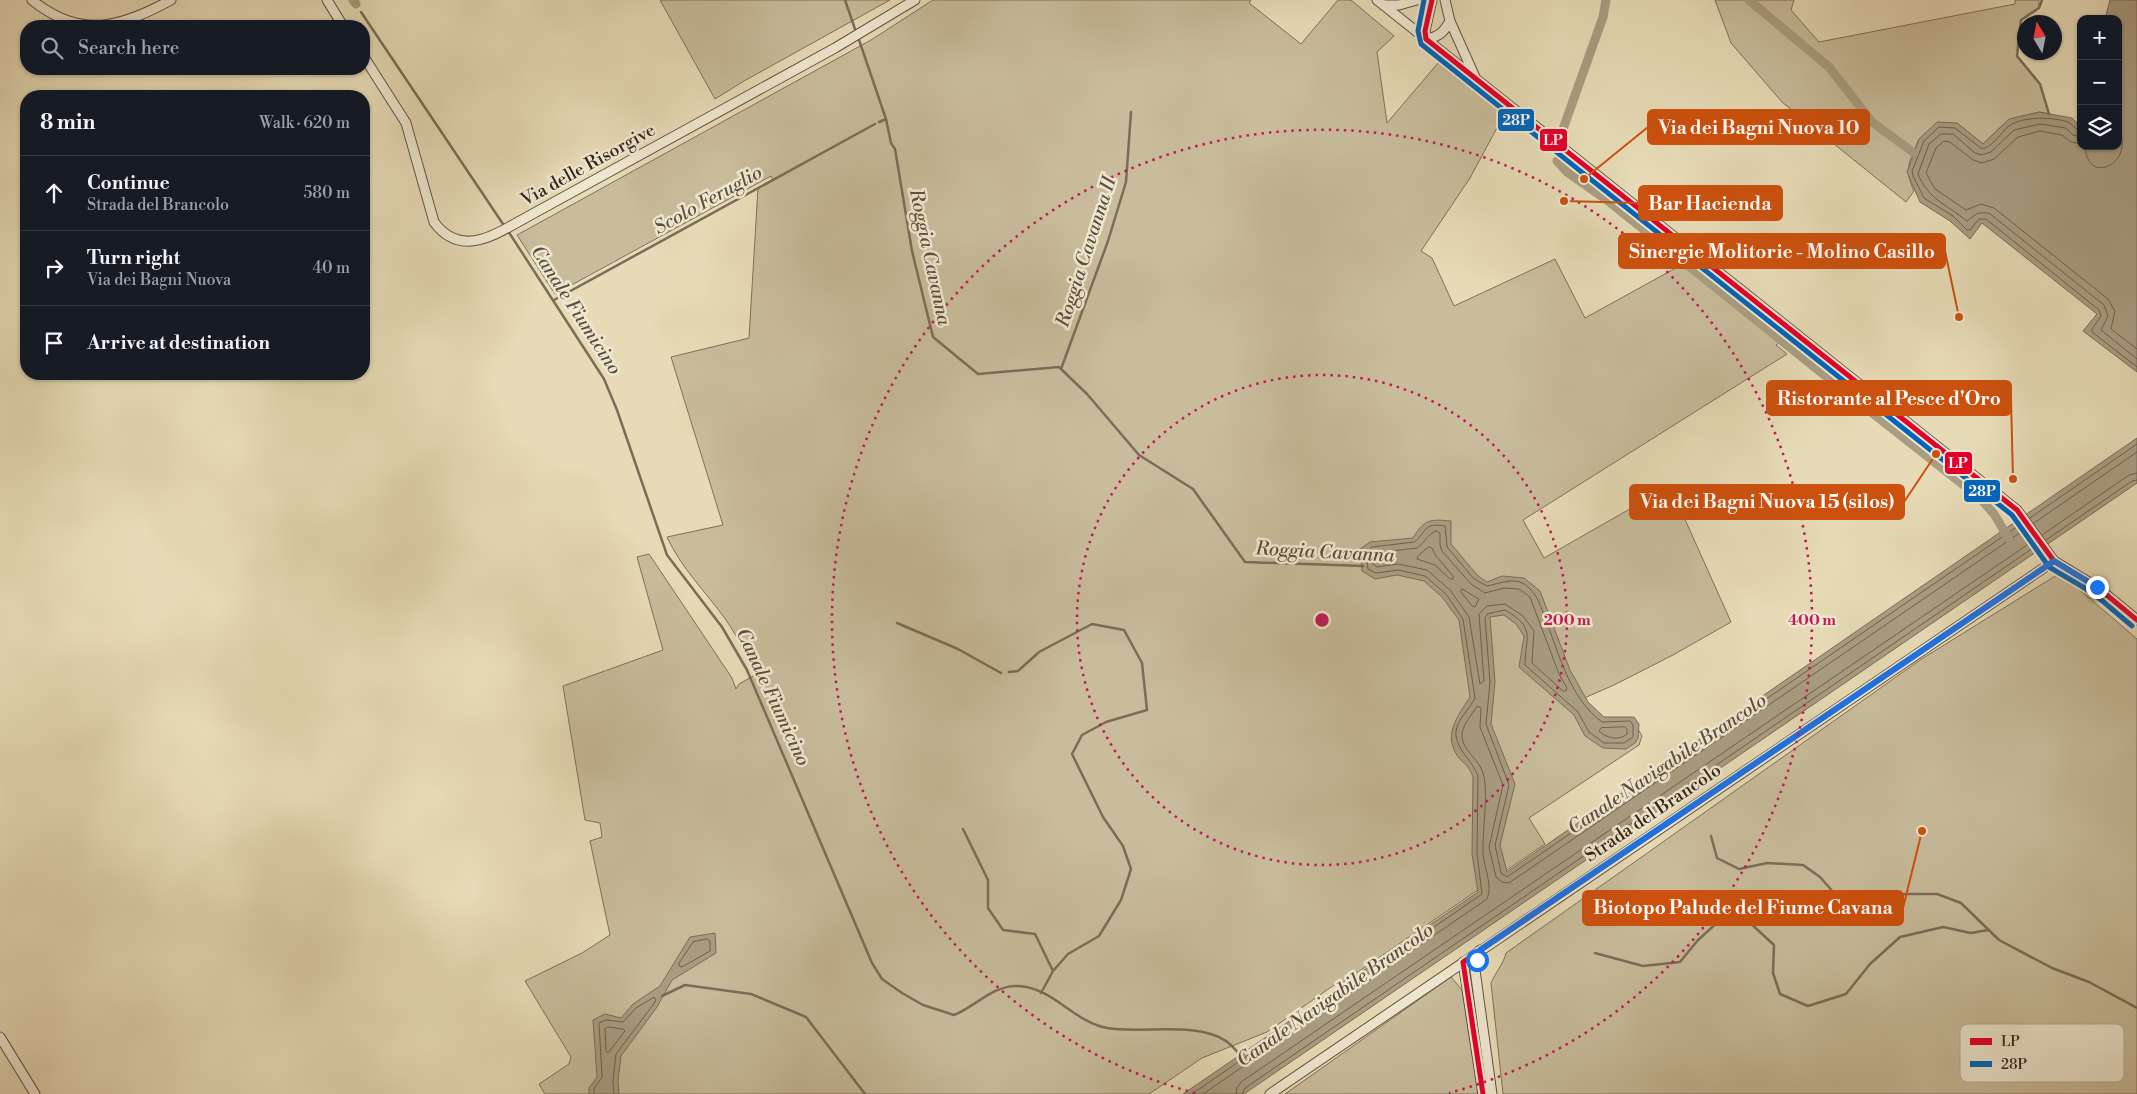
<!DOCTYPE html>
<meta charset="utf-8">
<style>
:root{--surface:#171b24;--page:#20242c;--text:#f1f3f6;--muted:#9ea1a6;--line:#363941}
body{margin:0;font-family:"Libre Bodoni",serif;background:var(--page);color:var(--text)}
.controls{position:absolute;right:15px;top:15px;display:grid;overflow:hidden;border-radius:10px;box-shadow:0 1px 4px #0004}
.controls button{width:45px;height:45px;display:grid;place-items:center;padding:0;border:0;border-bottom:1px solid var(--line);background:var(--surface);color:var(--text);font:25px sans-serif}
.compass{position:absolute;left:2017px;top:15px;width:45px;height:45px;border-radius:50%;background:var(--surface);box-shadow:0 1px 4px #0004;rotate:350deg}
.stop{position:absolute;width:15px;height:15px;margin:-11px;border:4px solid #1a73e8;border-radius:50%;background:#fff}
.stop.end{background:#1a73e8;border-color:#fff;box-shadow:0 1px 5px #0008}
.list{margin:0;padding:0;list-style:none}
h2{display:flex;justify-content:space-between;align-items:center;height:65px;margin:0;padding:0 20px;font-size:21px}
h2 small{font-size:16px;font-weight:400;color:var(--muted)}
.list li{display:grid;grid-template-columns:32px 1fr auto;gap:15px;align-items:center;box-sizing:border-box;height:75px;padding:0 20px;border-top:1px solid var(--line)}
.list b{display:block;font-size:19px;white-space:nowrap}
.list p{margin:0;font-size:16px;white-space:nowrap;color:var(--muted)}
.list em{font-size:16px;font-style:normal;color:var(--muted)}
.icon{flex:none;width:28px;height:28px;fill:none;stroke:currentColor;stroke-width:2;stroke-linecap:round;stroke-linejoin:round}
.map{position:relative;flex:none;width:2137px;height:1094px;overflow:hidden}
.search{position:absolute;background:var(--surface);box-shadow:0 1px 4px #0004;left:20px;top:20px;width:350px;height:55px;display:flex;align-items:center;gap:12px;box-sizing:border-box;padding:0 18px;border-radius:20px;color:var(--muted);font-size:19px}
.panel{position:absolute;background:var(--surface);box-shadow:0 1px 4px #0004;left:20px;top:90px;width:350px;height:290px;border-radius:20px}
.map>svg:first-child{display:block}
.green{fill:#c8bc9b;stroke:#7e705a}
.water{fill:#a99d81;stroke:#7a6d58}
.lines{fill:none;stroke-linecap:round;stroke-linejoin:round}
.shore{stroke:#6e604e;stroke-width:1}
.stream{stroke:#7a6d58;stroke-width:2.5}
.canal{stroke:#a99d81;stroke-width:9}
.minor-casing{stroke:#605241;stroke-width:11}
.minor{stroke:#efe8d0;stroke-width:9}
.bus-1-casing{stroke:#efe8d0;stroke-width:9}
.bus-2-casing{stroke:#efe8d0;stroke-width:9}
.bus-1{stroke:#e4002b;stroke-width:5}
.bus-2{stroke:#0065bd;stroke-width:5}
.route{stroke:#1a73e8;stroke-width:6}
.ring{fill:none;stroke:#c2185b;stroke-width:2.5;stroke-dasharray:2.5 5}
.labels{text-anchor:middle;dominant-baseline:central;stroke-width:5;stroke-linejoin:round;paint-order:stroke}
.street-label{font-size:18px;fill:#33241a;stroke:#efe8d0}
.water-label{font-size:19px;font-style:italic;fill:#5c4e3e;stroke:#efe8d0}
.key{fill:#efe8d0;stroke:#b7ad99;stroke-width:1}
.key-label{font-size:14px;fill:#33241a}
.centre{fill:#c2185b;stroke:#efe8d0;stroke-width:2.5}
.ring-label{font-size:15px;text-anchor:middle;font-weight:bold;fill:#c2185b;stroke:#efe8d0;stroke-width:5;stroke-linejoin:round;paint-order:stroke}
.leader{fill:none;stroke:#cd510e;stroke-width:2}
.callout-dot{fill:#cd510e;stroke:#efe8d0;stroke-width:2}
.callout{fill:#cd510e;stroke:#cd510e;stroke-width:2}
.callout-label{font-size:19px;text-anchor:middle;font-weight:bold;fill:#fff}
.line-badge{stroke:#efe8d0;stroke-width:2}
.badge-label{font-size:14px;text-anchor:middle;font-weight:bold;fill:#fff}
</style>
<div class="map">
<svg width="2137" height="1094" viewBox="0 0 2137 1094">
<rect width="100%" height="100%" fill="#e6dbb6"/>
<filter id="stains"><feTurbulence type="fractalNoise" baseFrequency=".004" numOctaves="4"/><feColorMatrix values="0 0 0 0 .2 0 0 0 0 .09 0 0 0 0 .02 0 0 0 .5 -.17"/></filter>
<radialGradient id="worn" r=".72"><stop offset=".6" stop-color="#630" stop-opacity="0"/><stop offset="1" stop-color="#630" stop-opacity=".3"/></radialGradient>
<path class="green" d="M660 0H890L744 81 715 99Z
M933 0H1251L1249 3 1301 44 1338 0H1351L1394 36 1377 52 1387 123 1438 63 1504 115 1470 178 1421 251 1432 258 1454 306 1555 259 1585 318 1683 264 1780 342 1776 345 1787 354 1523 520 1544 558 1670 486 1731 622 1673 655 1614 685 1582 699 1592 717 1638 729 1642 736 1639 745 1529 818 1545 844 1339 985 1337 983 1267 1032 1202 1058 1149 1094H545L539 1084 569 1064 571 1057 525 981 582 953 610 935 590 841 602 837 600 823 585 820 563 686 663 650 637 557 649 554 732 678 736 689 739 684 755 675C746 656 738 637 726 620 706 592 681 568 667 537L723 525 671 357 749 338 758 188 773 180 771 176 555 294 517 235 871 40Z
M1715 0H1794L1791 10 1819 42 2015 4V0H2039V8L2021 20 2017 56 2040 84 2049 114 2039 112 2007 121 1983 144 1957 123 1919 139C1910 162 1903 167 1914 191L1906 202 1782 102 1731 43Z
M2060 573 2137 639V1094H1503L1491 983C1495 973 1504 963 1506 953L1920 660Z
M1451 977 1462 990 1478 1094H1285Z"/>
<path class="water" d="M2110 0H2137V372L2083 331 2097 314 1982 223 1970 239 1950 221 1920 202 1907 172 1919 139 1937 122 1957 123 1983 144 2009 119 2039 112 2072 118 2081 127V146H2101L2106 150 2109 146H2118V19H2105Z
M2137 438V483L1244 1094H1183L1478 892 1472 854 1473 777C1470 768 1465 764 1459 758 1442 736 1457 717 1470 697L1459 620 1442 597 1424 581 1397 575 1375 579 1362 571 1360 549 1370 542 1413 538C1424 519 1431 519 1451 521V544L1478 576 1487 582 1502 576 1524 578 1540 591 1570 670 1588 702 1604 717H1634L1639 724 1638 738 1635 743 1626 749 1603 748 1585 736 1574 715 1519 667 1524 636 1516 624 1504 615 1490 617 1495 682 1491 724 1515 784 1500 845 1507 872Z
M715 933 716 953 672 980 657 1007 621 1056 618 1081 619 1094H589V1088L597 1077 593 1020 605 1014 621 1018 633 1004 660 986 690 937Z"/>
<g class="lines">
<path class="shore" d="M2081 130C2074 130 2073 124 2068 122 2053 117 2022 116 2009 126 2000 133 1994 146 1982 149L1955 128 1939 127 1924 141 1912 171 1913 176 1924 198 1953 216 1967 230H1970L1979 219H1986L2099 310 2101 316 2092 329V332L2137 367
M2081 137 2073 135 2066 128 2040 124 2014 130 1991 152 1982 155 1975 153 1953 134H1941L1929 144 1918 174C1929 200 1946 204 1967 221L1978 213H1989L2104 305 2108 316 2101 330 2137 359
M2081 144 2071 142 2062 135 2040 131 2018 137 1994 159 1982 163 1973 160 1950 142 1944 141 1936 148 1926 173 1935 189 1966 210 1981 204 1994 208 2108 299 2115 311 2111 329 2137 349
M2085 146C2087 189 2137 160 2118 131
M2030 518 2137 444
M2034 523 2137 452
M1436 531 1440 533V545L1442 551 1471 584 1485 593 1504 588 1519 589 1530 597 1559 674 1567 688 1566 691H1563L1532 663 1534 631 1523 616 1505 604 1487 606 1479 614 1484 681 1480 684 1469 617 1450 590 1427 570 1398 564 1377 567 1373 564 1372 555 1374 553 1417 548C1425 543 1426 535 1436 531Z
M2042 535 2129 475 2137 473
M2046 540 2132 481 2137 480
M1429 547 1432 548 1436 556 1453 576V579H1450L1435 565 1417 559 1418 556Z
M1462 589 1479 599 1475 607 1472 606 1461 592Z
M1625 727 1627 729V734C1619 741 1606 738 1599 731L1601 728Z
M708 939 710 941V951L682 967 679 966V963L693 942Z
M608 1027 623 1029 625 1031 608 1053 606 1051 605 1029Z
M594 1094V1089L602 1077 599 1023 606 1020 623 1022 636 1008 654 997 656 1000 653 1005 616 1054 613 1081 614 1094
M1192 1094 1482 894 1477 853 1478 776C1472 758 1449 745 1458 724 1462 715 1471 707 1475 698L1463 619 1446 594 1425 576 1398 570 1376 573 1368 569 1366 552 1372 547 1414 542C1427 533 1422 522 1445 526L1447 547 1474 579 1487 586C1498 584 1513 577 1524 584 1538 593 1541 608 1547 623 1560 658 1571 699 1602 722L1630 721 1633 725V737L1624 743H1604L1589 732 1578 712 1525 665C1525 638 1537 628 1505 610L1487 614 1485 618 1490 682 1486 724 1509 785 1495 845 1501 873 1507 877 2021 524
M1203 1094 1487 899C1493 886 1484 867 1483 854 1482 831 1489 792 1483 773 1479 759 1463 751 1462 737 1461 726 1472 715 1477 706L1481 708 1480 727 1503 785 1489 847 1496 877 1502 882 1509 883 2024 530
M1236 1094 1237 1088 1241 1082 2033 541
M1242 1094 1245 1088 2036 546"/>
<path class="stream" d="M845 0 856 32
M2042 0 2039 8 2021 20 2017 56 2040 84 2049 114
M361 12 505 227
M858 37 886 119
M879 122 886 119 891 143 895 149 912 251 933 337 978 374 1059 367 1087 394 1139 455 1193 489 1245 562 1363 566
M508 231 604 379 617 410 667 555 722 627 747 670 872 963 882 979 902 993 923 1005 954 1015C975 1007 994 984 1019 986 1053 988 1074 1022 1107 1028 1142 1034 1196 1021 1226 1041 1232 1045 1237 1052 1242 1057
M554 300 875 124
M1061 369 1108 241 1126 182 1131 112
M897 623 958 649 1001 673
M1009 672 1018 671 1039 652 1092 624 1124 630 1142 663 1147 710 1106 722 1082 735 1072 754 1103 817 1123 846 1131 869 1121 900 1099 936 1068 954 1053 971 1041 993
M963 829 988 880V908L1003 930 1035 934 1053 971
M1711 836 1717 858 1739 869 1767 863 1803 865 1820 877 1834 893 1846 899 1906 894H1937L1961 903 1999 940 2052 968 2089 982 2137 1008
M1595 953 1643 966 1680 962 1698 940 1719 921 1749 922 1774 945 1773 973 1780 994 1808 1006 1846 994 1870 964 1900 937 1943 927 1971 933 1988 930
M662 996 685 985 751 994 806 1017 865 1094"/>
<path class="canal" d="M353 0 356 4
M1749 0 1829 67 1872 122 1914 153
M1563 129 1603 17 1606 0
M1557 161 1567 172 1607 200 1833 382
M1847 393 1980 498 1994 514 2009 539"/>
<defs>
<path id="minor" d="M32 0C81 40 121 27 171 0
M327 0 343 26
M1377 0 2017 510 2054 561 2097 587 2137 620
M1445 0 1450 21 1475 77
M1383 5H1399L1417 0
M1426 39 1425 31 1432 0
M1426 39C1439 37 1444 32 1450 21
M364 57 406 123 434 222C461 259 496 234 527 217L835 48 915 0
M1480 950 1475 970 1492 1094
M1463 962 1483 1094
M0 1037 35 1094
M1270 1094 2054 561"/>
</defs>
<use href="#minor" class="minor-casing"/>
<use href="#minor" class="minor"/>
<defs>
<path id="bus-1" d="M1432 0 1425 31 1426 39 2017 510 2054 561 2097 587 2137 620
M1483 1094 1463 962 2054 561"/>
<path id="bus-2" d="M1424 0 1418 31 1421 44 2012 515 2049 567 2093 593 2132 626"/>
</defs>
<use href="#bus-1" class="bus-1-casing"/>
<use href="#bus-2" class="bus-2-casing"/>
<use href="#bus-1" class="bus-1"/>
<use href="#bus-2" class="bus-2"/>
</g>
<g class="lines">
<path class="route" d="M1477 960 1480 950 2054 561 2097 587"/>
</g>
<g class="ring">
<circle cx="1322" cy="620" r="245"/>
<path d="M1195 1093A490 490 0 1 1 1449 1093"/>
</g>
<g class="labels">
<g class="street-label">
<text transform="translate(588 165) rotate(-29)">Via delle Risorgive</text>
<text transform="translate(1653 813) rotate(-34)">Strada del Brancolo</text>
</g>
<g class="water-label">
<text transform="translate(708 200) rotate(-29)">Scolo Feruglio</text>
<text transform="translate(1086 252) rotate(-72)">Roggia Cavanna II</text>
<text transform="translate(930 257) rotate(78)">Roggia Cavanna</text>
<text transform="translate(576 310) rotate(57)">Canale Fiumicino</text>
<text transform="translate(1325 552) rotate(3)">Roggia Cavanna</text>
<text transform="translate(773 697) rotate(65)">Canale Fiumicino</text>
<text transform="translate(1667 764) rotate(-34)">Canale Navigabile Brancolo</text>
<text transform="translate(1335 995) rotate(-35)">Canale Navigabile Brancolo</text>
</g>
</g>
<rect x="1960" y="1024" width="164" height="58" rx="8" class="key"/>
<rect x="1970" y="1038" width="22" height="7" fill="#e4002b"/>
<rect x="1970" y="1061" width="22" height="6" fill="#0065bd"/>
<g class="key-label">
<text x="2001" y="1046">LP</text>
<text x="2001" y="1069">28P</text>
</g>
<circle cx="1322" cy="620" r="8" class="centre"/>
<g class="ring-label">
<text x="1567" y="625">200 m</text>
<text x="1812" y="625">400 m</text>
</g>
<path class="leader" d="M1584 179L1648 127M1564 201L1639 203M1959 317L1945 251M2013 479L2011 398M1936 454L1904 502M1922 831L1903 908"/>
<g class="callout-dot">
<circle cx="1584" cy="179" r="5"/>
<circle cx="1564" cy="201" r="5"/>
<circle cx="1959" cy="317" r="5"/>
<circle cx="2013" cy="479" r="5"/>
<circle cx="1936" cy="454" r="5"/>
<circle cx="1922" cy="831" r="5"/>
</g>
<g class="callout">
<rect x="1648" y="110" width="221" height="34" rx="5"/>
<rect x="1639" y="186" width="143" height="34" rx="5"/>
<rect x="1619" y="234" width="326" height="34" rx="5"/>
<rect x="1767" y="381" width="244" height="34" rx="5"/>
<rect x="1630" y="485" width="274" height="34" rx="5"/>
<rect x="1583" y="891" width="320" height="34" rx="5"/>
</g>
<g class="callout-label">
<text x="1759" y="134">Via dei Bagni Nuova 10</text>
<text x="1710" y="210">Bar Hacienda</text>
<text x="1782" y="258">Sinergie Molitorie - Molino Casillo</text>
<text x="1889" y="405">Ristorante al Pesce d'Oro</text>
<text x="1767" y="508">Via dei Bagni Nuova 15 (silos)</text>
<text x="1743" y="914">Biotopo Palude del Fiume Cavana</text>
</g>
<g class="line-badge">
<rect x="1497" y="108" width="38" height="24" rx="5" fill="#0065bd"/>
<rect x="1539" y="128" width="29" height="24" rx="5" fill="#e4002b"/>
<rect x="1944" y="451" width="29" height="24" rx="5" fill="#e4002b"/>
<rect x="1963" y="479" width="38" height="24" rx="5" fill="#0065bd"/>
</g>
<g class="badge-label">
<text x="1516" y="125">28P</text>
<text x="1553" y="145">LP</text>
<text x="1958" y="468">LP</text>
<text x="1982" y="496">28P</text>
</g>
<rect width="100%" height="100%" filter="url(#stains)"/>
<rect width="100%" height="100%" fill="url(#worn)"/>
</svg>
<div class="controls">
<button>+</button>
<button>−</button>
<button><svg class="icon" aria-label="layers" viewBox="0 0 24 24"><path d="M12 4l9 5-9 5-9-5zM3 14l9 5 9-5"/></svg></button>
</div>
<svg class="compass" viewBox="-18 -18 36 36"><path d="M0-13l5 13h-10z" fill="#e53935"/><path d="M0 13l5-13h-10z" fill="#9ea1a6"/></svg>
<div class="stop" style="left:1477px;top:960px"></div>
<div class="stop end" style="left:2097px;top:587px"></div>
<div class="search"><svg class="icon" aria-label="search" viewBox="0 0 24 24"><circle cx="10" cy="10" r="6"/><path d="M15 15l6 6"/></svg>Search here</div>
<section class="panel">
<h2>8 min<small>Walk · 620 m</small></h2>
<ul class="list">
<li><svg class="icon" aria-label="ahead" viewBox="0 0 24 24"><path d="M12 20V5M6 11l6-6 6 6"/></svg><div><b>Continue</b><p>Strada del Brancolo</p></div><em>580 m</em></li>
<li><svg class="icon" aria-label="right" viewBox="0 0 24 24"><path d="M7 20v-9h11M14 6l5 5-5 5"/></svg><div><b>Turn right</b><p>Via dei Bagni Nuova</p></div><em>40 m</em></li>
<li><svg class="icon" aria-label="arrive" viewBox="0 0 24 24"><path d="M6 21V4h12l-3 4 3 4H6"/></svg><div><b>Arrive at destination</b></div></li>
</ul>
</section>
</div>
